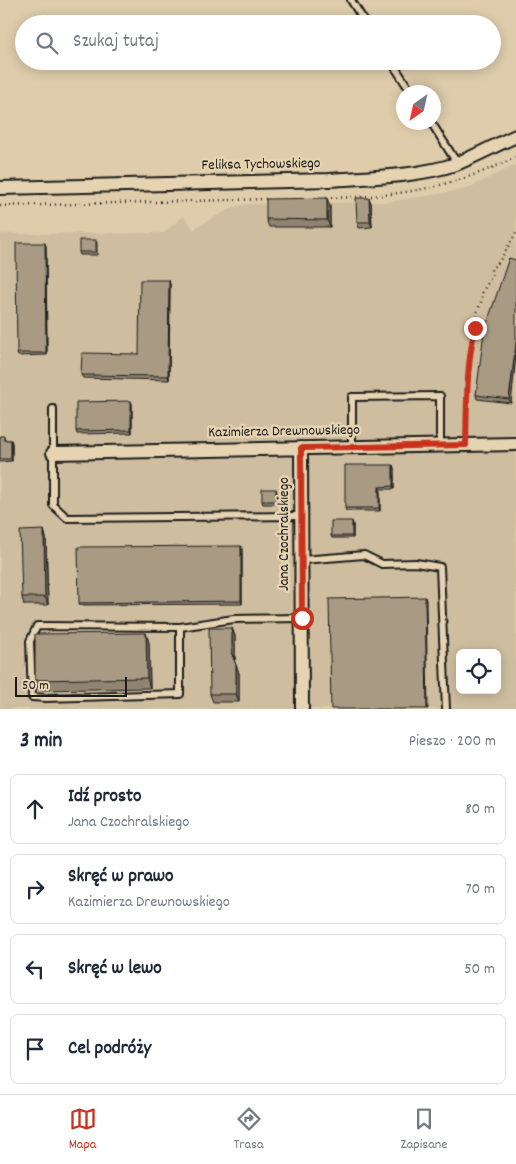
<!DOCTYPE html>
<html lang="pl">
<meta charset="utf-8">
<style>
:root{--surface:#fff;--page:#f6f6f7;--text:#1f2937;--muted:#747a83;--line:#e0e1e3;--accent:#c8321e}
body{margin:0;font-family:Dekko,sans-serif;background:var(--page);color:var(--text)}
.controls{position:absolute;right:15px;bottom:15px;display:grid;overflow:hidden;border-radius:8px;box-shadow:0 2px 12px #0003}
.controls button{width:45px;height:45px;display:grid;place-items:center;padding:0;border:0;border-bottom:1px solid var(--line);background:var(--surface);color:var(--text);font:25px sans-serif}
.compass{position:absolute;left:396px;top:85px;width:45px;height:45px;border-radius:50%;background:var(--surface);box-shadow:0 2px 12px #0003;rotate:214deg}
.scale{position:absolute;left:15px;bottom:12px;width:112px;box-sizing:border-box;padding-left:5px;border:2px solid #1c1c1c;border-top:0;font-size:14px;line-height:18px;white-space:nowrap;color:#1c1c1c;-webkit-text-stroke:4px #e6d3b1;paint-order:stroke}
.stop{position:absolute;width:15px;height:15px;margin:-11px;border:4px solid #c8321e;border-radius:50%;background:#fff}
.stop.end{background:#c8321e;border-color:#fff;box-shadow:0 1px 5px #0008}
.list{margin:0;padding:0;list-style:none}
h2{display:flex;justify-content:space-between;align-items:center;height:65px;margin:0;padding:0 20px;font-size:21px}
h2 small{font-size:16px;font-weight:400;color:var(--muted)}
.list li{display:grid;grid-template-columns:32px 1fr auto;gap:15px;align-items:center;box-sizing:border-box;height:70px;margin:0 10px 10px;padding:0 10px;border:1px solid var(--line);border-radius:8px}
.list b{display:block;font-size:19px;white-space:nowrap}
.list p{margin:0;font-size:16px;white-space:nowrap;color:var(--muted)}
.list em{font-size:16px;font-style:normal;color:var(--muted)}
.icon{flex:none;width:28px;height:28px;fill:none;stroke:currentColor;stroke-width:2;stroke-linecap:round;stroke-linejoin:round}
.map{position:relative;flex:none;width:516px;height:709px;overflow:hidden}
.search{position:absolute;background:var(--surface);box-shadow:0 2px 12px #0003;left:15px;right:15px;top:15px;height:55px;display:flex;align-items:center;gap:12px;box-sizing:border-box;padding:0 18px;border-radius:28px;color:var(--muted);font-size:19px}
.sheet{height:385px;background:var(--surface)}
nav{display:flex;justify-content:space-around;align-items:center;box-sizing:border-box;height:70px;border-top:1px solid var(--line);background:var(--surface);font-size:14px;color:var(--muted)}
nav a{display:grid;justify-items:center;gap:2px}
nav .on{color:var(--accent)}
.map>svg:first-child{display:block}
.built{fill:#cebd9f;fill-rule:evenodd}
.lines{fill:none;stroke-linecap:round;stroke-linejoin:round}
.service-casing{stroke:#1c1c1c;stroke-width:10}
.minor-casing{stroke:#1c1c1c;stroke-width:16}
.path{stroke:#1c1c1c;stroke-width:2.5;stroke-dasharray:1 4;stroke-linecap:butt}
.service{stroke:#e6d3b1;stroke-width:6}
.minor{stroke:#e6d3b1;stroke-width:12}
.wall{fill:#908471;stroke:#1c1c1c}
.shaded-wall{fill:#766c5c;stroke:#1c1c1c}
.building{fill:#a89a83;stroke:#1c1c1c}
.route{stroke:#c8321e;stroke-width:6}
.labels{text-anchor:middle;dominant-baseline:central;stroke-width:5;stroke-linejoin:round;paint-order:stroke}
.street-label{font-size:15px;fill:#1c1c1c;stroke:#e6d3b1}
</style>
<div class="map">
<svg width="516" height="709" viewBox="0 0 516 709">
<rect width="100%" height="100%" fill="#deccab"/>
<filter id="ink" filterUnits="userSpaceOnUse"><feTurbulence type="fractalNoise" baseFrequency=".02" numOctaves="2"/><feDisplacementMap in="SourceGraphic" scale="10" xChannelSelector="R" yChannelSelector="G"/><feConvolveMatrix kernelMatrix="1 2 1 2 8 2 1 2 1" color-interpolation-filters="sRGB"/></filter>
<g filter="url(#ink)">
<path class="built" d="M516 165V709H0V234L163 233 184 216 194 230 198 226 234 207 249 204 386 202 427 196 466 189ZM460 653H497V690H460Z"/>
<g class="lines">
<defs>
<path id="service" d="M351 0 366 24
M391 61 411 92
M431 122 457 163
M53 409V505L67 518 301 516
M352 447V397L440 396V446
M302 560 364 555 382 564 416 563 440 567 446 709
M180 627 37 626 30 641 32 697 46 698 180 694V627L234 619 302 618"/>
<path id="minor" d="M0 188 329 180C371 177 416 177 456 164 476 156 496 145 516 136
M301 448 302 709
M53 453 516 444"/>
</defs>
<use href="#service" class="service-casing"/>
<use href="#minor" class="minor-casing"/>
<path class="path" d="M326 198C396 197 453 188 516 157
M0 206 268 199
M466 431 467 380 470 351 477 312 482 300V293L492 275 491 269 499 262 516 233"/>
<use href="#service" class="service"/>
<use href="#minor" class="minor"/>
</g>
<path class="wall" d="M369 198 371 203 372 227 359 228 357 222Z
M330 206V227H269L266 219Z
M97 242V255H80L79 252Z
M45 243 46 246 47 355 18 356 17 353Z
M509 258 511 403 477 399 476 395Z
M170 284 169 380 83 378 81 375 139 354Z
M131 401 132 404V433L77 434 76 431Z
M0 436 5 438V440H11L12 443V461L0 462Z
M394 468V489H380V511H346L345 508Z
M276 489 277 492V504H263L262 501Z
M353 524V538H332L331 536Z
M44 530 46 538 48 605H24L22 597Z
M241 546 242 549V604L80 605 79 603Z
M232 628 235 636V660H234L239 673V702H213L210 694Z
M146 633 149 643 150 688 39 690 35 680Z"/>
<path class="shaded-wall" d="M327 198 330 206V227L327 220Z
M369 198 371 203 372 227 370 222Z
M45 243 46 246 47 355 46 353Z
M169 280 170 284 169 380 168 376Z
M516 343V357L511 403 509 399Z
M131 401 132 404V433L131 430Z
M11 440 12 443V461L11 459Z
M393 465 394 468V489L393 486Z
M379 487 380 489V511L379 508Z
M352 521 353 524V538L352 536Z
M44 530 46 538 48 605 45 597Z
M241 546 242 549V604L241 601Z
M425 597 426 600 428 709H427Z
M232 628 235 636V660L232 652Z
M146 633 149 643 150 688 147 678Z
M236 665 239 673V702L236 694Z"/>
<path class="building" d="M327 198V220L266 219V199Z
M356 198H369L370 222H357Z
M79 240H96V252H79Z
M16 243H45L46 353H17Z
M509 258 516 260V343L509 399 476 395 484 332Z
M140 280H169L168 376 81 375 82 353 139 354Z
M131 401V430L76 431V402Z
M0 436H4V440H11V459H0Z
M345 465H393V486L379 487V508H345Z
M262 489H276V501H262Z
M331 521H352V536H331Z
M44 530 45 597H22L20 531Z
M241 546V601L79 603 78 547Z
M425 597 427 709H331L329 599Z
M209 628H232V652H231L236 665V694H210Z
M146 633 147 678 35 680V634Z"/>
</g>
<g class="lines" filter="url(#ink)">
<path class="route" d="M302 618 301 448 466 445C467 405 466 367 475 328"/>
</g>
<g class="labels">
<g class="street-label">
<text transform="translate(261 165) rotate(-1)">Feliksa Tychowskiego</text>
<text transform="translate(284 432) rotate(-1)">Kazimierza Drewnowskiego</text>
<text transform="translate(285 534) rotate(-90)">Jana Czochralskiego</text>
</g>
</g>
</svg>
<div class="controls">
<button><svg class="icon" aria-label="locate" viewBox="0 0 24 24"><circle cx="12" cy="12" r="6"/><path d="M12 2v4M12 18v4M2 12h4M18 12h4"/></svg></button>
</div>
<svg class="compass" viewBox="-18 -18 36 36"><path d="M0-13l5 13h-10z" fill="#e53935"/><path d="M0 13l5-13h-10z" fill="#747a83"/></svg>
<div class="scale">50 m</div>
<div class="stop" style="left:302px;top:618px"></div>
<div class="stop end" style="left:475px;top:328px"></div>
<div class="search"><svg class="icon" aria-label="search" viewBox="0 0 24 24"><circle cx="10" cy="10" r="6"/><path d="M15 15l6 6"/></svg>Szukaj tutaj</div>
</div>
<section class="sheet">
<h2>3 min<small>Pieszo · 200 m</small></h2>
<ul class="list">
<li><svg class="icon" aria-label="ahead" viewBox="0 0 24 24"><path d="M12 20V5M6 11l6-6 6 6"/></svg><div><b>Idź prosto</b><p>Jana Czochralskiego</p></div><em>80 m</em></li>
<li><svg class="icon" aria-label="right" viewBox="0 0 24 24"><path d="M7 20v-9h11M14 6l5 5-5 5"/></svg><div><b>Skręć w prawo</b><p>Kazimierza Drewnowskiego</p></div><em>70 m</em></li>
<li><svg class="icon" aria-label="left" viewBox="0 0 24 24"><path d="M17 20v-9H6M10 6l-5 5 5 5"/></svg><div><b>Skręć w lewo</b></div><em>50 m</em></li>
<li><svg class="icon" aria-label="arrive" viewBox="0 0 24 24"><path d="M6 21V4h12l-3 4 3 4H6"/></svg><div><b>Cel podróży</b></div></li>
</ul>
</section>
<nav>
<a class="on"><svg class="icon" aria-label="map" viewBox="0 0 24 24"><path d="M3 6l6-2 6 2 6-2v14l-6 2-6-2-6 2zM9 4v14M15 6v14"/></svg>Mapa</a>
<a><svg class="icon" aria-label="directions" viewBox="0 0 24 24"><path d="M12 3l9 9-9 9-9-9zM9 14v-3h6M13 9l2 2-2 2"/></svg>Trasa</a>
<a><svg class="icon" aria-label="saved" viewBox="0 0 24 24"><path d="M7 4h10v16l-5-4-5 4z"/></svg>Zapisane</a>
</nav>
